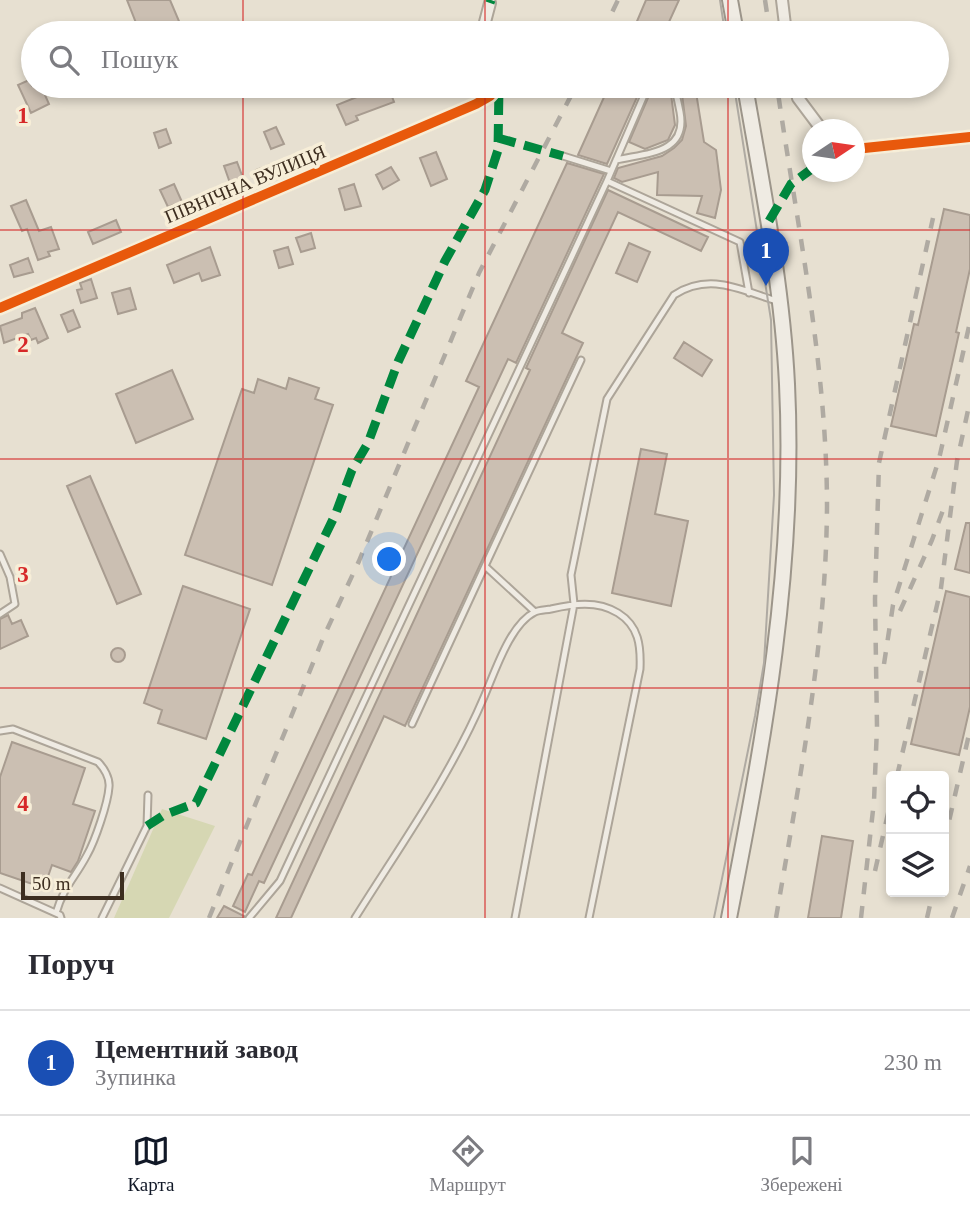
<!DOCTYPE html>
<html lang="uk">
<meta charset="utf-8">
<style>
:root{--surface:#fff;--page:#f2f2f3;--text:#2b2b33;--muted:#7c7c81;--line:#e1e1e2;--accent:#111827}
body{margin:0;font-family:Georgia,serif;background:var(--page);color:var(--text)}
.controls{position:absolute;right:21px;bottom:21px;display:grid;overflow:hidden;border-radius:7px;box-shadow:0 4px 10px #0003}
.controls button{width:63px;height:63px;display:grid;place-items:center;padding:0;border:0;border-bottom:2px solid var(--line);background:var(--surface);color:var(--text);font:35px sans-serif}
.compass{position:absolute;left:802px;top:119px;width:63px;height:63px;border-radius:50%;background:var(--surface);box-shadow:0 4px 10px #0003;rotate:77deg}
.scale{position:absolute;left:21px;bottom:18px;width:103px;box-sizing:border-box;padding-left:7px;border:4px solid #3d2e20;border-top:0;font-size:19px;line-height:24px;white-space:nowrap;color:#3d2e20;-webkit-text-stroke:5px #f7eed8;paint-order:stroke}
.you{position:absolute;left:390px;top:560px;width:24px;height:24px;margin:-18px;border:5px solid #fff;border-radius:50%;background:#1a73e8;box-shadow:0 0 0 10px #1a73e833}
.badge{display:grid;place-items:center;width:46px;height:46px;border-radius:50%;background:var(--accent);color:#fff;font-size:23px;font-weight:700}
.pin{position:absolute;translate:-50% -58px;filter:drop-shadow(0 2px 4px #0008)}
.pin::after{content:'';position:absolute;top:37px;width:24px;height:21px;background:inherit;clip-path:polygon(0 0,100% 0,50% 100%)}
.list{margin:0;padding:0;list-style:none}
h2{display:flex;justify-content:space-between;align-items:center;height:91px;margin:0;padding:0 28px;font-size:30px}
h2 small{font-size:23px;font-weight:400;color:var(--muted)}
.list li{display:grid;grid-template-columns:46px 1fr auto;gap:21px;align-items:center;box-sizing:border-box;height:105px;padding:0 28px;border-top:2px solid var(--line)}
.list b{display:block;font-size:26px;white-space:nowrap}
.list p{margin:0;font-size:23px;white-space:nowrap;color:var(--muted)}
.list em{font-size:23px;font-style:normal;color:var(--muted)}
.icon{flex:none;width:38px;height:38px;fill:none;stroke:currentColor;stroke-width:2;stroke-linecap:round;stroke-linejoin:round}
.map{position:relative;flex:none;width:970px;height:918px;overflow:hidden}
.search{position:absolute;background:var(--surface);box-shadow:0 4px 10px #0003;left:21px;right:21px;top:21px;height:77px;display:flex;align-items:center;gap:18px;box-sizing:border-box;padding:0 24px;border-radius:38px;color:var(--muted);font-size:26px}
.sheet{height:196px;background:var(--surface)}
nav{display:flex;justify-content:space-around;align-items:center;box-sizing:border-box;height:98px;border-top:2px solid var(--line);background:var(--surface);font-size:19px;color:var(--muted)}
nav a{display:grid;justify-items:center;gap:4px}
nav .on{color:var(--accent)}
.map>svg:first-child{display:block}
.green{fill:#d6d7b3}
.building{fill:#cbbfb2;stroke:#a89c90;stroke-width:2}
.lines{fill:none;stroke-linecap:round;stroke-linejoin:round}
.lane-casing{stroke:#ada599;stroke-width:9}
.street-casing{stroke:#ada599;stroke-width:14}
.secondary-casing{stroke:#9c958a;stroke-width:18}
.lane{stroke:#efebe3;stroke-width:5}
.street{stroke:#efebe3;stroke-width:10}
.secondary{stroke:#efebe3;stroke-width:14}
.tram{stroke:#afaaa2;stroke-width:2}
.rail{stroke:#afaaa2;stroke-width:4.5;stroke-dasharray:12 12;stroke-linecap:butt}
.quiet{stroke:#00873e;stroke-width:9;stroke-dasharray:18 9;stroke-linecap:butt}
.cycleway-casing{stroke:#f7eed8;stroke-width:15}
.cycleway{stroke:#e8590c;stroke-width:10}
.grid{fill:none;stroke:#d62828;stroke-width:2;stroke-opacity:0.55}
.labels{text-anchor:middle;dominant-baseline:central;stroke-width:7;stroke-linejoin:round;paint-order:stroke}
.street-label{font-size:19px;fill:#3d2e20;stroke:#f7eed8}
.grid-label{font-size:23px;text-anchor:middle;font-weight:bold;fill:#d62828;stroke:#f7eed8;stroke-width:7;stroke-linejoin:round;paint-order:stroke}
</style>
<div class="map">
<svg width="970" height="918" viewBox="0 0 970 918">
<rect width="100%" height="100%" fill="#e7e0d1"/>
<path class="green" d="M162 809 215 826 169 918H114Z"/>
<path class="building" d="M127 0H170L184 33H140Z
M646 0H679L664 33H632Z
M29 80 32 86H41L49 104 31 113 18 85Z
M384 86H388L394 102 356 116 358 120 346 125 337 105Z
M609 86H642L607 164 578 155Z
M653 86 671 94 675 125 668 140 645 149 629 142Z
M681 86H695L704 142 716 150 721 190 715 218 697 213 702 196 657 195 658 172 622 182 614 178 618 168 662 156 674 148 682 140 686 126Z
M276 127 284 144 271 149 264 132Z
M166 129 171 143 159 148 154 133Z
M436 152 447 179 431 186 420 158Z
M237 162 243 178 230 183 224 166Z
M567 163 604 174 516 363 508 359 264 883 259 881 245 912 233 906 248 874 252 875 479 387 466 381Z
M271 164 276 178 262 183 256 170Z
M391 167 399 180 383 189 376 175Z
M174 184 182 202 168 207 160 190Z
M354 184 361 206 345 210 339 189Z
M608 190 708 237 701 251 618 212 562 333 583 343 405 726 384 716 291 918H276L530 370 526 368Z
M26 200 39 231 51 227 59 249 48 252 50 256 38 260 27 229 22 231 11 206Z
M944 209 970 215V269L956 332 959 333 936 436 891 426 914 324 918 325Z
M116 220 121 232 93 244 88 232Z
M311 233 315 248 301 252 296 238Z
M629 243 650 252 637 282 616 273Z
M210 247 220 275 202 281 199 273 174 283 167 265Z
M288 247 293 264 279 268 274 251Z
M28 258 33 272 14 277 10 265Z
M91 279 97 298 81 303 77 290 82 289 80 283Z
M130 288 136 309 118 314 112 293Z
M35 308 48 338 38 343 36 338 31 340 28 334 4 343 0 326 22 318V313Z
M73 310 80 327 68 332 61 315Z
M684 342 712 360 702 376 674 358Z
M172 370 193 419 136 443 116 394Z
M289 378 319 388 315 399 333 405 272 585 185 555 242 389 254 393 258 379 286 389Z
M641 449 667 454 655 514 688 521 671 606 612 593Z
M90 476 141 594 117 604 67 486Z
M966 523H970V573L955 569Z
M183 586 250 609 206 739 158 723 162 710 144 703Z
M946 591 970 597V707L959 755 911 744Z
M8 615 12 624 21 620 28 636 0 649V619Z
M111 655a7 7 0 1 1 14 0a7 7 0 1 1-14 0Z
M12 742 85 768 73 804 95 811 78 861 71 872 52 865 44 888 0 873V777Z
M822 836 853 841 841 918H808Z
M224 906 244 916V918H217Z"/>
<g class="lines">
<defs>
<path id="lane" d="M648 86 607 181 740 242 749 293
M563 156 611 171
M616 160C646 153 688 154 680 112 678 103 677 94 673 86
M0 554 10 577 15 604 0 614
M535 612 485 566 581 360
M412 724 485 566
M0 731 13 729 98 762C104 768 110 778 109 787 108 803 95 841 87 855 75 878 64 886 56 913
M0 888 60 915 61 918
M102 918 147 826 148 795
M249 918 280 881 607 181
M355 918C400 846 451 775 484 697 495 672 510 624 535 612 539 610 546 610 551 609 573 604 597 600 618 613 639 626 641 646 640 669L589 918
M515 918 574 604 571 575 607 399 674 295C710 272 740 290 777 301"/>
<path id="street" d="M782 0 786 33
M487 33 485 22 490 3
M795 86 798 98 822 130
M855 149 970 137
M0 308 476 104 490 96 499 86"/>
<path id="secondary" d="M730 0 736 33
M729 918C764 739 796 567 787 384 782 283 762 185 745 86"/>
</defs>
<use href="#lane" class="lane-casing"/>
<use href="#street" class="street-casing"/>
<use href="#secondary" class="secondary-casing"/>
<use href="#lane" class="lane"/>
<use href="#street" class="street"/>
<use href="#secondary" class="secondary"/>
<path class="tram" d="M720 0 725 33
M714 918 755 716 764 663 774 495 771 320 734 86"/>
<path class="rail" d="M765 0 770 33
M602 33 618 0
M900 611 932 540 946 502
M884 664 893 605 939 459 970 322
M897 776 941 588 957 461 970 401
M944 843 970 730
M875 871 891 800
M209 918 324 636 359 561 479 273 576 86
M776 918C799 782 826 646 827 507 827 365 797 226 777 86
M861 918 874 801 877 727 875 599 879 463 933 218
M927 918 933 892
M952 918 970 866"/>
<path class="quiet" d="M490 3 491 0
M498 138 563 156
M769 221 791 184 813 168
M147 826 164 815 196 803 336 513 352 470 368 443 398 362 445 261 485 190 498 150 499 86"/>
<defs>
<path id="cycleway" d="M855 149 970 137
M0 308 476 104 490 96 499 86"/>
</defs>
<use href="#cycleway" class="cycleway-casing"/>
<use href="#cycleway" class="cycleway"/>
</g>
<path class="grid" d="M243 0V33M485 0V33M728 0V33M243 86V918M485 86V918M728 86V918M0 230H970M0 459H970M0 688H970"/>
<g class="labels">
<g class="street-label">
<text transform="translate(245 184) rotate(-23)">ПІВНІЧНА ВУЛИЦЯ</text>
</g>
</g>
<g class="grid-label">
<text x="23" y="123">1</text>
<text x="23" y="352">2</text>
<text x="23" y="582">3</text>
<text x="23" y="811">4</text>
</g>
</svg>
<div class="controls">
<button><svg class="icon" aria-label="locate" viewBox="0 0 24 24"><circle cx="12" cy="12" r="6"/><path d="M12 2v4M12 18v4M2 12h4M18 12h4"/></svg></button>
<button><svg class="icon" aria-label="layers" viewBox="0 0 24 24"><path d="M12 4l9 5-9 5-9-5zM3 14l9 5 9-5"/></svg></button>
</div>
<svg class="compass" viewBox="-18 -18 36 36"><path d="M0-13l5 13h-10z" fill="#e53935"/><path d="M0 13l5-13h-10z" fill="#7c7c81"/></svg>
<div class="scale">50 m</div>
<div class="you"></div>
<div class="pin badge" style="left:766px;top:286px;background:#1a4fb4">1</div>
<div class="search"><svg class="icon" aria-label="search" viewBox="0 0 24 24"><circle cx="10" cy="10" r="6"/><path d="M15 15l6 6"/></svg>Пошук</div>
</div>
<section class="sheet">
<h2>Поруч<small></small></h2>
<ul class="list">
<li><span class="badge" style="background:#1a4fb4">1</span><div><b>Цементний завод</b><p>Зупинка</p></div><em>230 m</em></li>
</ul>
</section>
<nav>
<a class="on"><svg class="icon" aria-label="map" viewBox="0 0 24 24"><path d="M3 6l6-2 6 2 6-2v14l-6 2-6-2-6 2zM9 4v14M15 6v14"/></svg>Карта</a>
<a><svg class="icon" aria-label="directions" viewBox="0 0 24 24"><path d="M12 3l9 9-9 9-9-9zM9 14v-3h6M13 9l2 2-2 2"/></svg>Маршрут</a>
<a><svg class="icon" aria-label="saved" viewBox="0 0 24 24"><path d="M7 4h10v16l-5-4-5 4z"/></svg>Збережені</a>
</nav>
